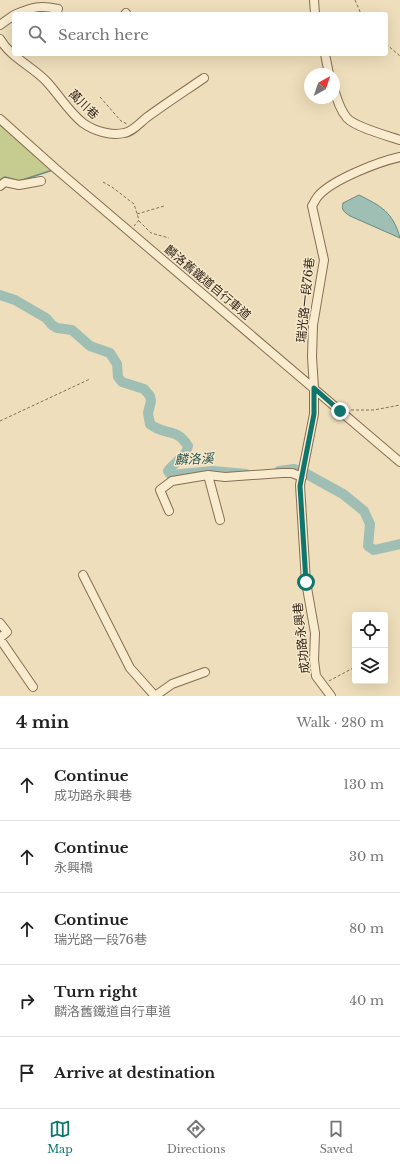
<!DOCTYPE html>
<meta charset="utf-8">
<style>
:root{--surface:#fff;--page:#f2f2f2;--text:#222;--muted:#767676;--line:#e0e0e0;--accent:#0f766e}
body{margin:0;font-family:"Libre Baskerville","Noto Sans TC",serif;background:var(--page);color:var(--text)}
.controls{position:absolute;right:12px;bottom:12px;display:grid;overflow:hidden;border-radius:4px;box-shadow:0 4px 16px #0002}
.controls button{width:36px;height:36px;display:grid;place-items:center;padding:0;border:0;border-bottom:1px solid var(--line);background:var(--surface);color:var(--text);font:20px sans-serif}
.compass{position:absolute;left:304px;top:68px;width:36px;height:36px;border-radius:50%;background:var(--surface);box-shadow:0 4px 16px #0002;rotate:40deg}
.stop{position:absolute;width:12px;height:12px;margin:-9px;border:3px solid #0f766e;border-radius:50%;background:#fff}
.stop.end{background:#0f766e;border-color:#fff;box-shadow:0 1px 4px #0008}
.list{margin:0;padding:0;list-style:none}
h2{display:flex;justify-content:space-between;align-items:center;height:52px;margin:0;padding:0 16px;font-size:17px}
h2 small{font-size:13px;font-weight:400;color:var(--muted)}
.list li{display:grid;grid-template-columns:26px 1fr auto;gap:12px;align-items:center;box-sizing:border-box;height:72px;padding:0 16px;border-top:1px solid var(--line)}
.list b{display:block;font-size:15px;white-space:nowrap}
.list p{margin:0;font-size:13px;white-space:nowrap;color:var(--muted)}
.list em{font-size:13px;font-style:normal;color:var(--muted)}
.icon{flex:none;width:22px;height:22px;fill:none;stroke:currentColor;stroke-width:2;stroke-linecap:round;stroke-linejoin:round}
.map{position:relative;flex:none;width:400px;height:696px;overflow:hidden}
.search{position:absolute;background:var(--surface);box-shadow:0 4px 16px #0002;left:12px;right:12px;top:12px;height:44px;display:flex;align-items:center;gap:10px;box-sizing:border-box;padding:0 14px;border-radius:4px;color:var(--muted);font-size:15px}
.sheet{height:412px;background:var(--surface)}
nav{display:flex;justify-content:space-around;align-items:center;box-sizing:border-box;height:56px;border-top:1px solid var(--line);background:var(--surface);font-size:11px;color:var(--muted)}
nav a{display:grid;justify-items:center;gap:2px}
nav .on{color:var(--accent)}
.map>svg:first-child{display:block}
.green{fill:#c6cc8f}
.water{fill:#9fbfb5;stroke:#678c82}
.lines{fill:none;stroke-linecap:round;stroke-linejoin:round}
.stream{stroke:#678c82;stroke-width:1.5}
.river{stroke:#9fbfb5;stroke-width:10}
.minor-casing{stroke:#866e55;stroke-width:10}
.path{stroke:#866e55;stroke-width:1;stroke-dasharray:3 2;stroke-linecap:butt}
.minor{stroke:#f9ebce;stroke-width:8}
.route{stroke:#0f766e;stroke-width:5}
.labels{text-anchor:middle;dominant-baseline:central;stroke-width:3;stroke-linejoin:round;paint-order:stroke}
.street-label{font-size:12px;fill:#34261a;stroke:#f6e8cb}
.water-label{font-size:13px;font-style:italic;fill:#295551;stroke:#f6e8cb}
</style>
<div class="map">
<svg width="400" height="696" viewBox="0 0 400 696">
<rect width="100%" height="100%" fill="#eedebb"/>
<path class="green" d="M0 121 56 169 19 181 5 177 0 180Z"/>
<path class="water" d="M359 195C381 206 393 212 400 238L350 216C344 212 341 210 343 203Z"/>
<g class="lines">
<path class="stream" d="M0 180 5 177 19 181 53 170"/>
<path class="river" d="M0 295 15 300 46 318 52 325 57 328 72 330 90 346 110 353 117 364 118 377 122 382 144 389 150 396 151 401 148 413 150 424C166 437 175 426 188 446 186 458 174 462 168 471L171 475 213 471 246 474
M279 471 294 469 303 472 343 494 364 511 370 524 368 546 374 550 400 544"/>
<defs>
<path id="minor" d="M314 0 315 14
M16 14C33 7 40 5 58 9
M125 14 126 13
M0 25 14 15
M0 39C11 58 32 66 47 82 59 95 69 112 83 123 94 131 111 136 124 133 132 132 140 123 146 118 165 104 185 91 204 78
M325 54 329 74
M334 89C337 99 340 110 347 118 355 127 388 136 400 140
M0 119 56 169 400 462
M0 186 5 182 19 185 41 181
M208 475 220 520
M169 511 160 490 172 481 208 475 225 477 282 473H292L302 477
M83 575 130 668 155 696
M0 623 7 632 0 638
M0 639 33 687
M155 696 172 684 205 672
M331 696 316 676 314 660 315 633 306 582 300 485 314 414V388L312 357 313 325 324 260 312 206C314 203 316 198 319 195 334 179 378 162 400 157"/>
</defs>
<use href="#minor" class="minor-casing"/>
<path class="path" d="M355 0 361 14
M386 44 400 56
M100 97 121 121 127 124
M103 182 112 187 134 204 139 220 134 226
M137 214 164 206
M139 221 151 233 169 238
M351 410H374L400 405
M0 421 90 379
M329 681 355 667"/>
<use href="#minor" class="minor"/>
</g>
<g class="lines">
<path class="route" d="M306 582 300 486 314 414V388L340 411"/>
</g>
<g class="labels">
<g class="street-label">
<text transform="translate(84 104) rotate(44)">萬川巷</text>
<text transform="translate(208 282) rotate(40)">麟洛舊鐵道自行車道</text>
<text transform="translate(305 300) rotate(-84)">瑞光路一段76巷</text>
<text transform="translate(301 638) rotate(-96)">成功路永興巷</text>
</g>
<g class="water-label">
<text transform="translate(194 459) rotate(-2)">麟洛溪</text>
</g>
</g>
</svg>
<div class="controls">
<button><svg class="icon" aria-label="locate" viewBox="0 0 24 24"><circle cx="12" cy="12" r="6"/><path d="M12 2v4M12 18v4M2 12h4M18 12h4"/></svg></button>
<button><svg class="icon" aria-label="layers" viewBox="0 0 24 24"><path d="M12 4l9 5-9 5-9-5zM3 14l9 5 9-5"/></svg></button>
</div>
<svg class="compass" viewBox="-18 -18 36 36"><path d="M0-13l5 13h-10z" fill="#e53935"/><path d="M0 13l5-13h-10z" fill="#767676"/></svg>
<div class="stop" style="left:306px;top:582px"></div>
<div class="stop end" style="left:340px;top:411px"></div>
<div class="search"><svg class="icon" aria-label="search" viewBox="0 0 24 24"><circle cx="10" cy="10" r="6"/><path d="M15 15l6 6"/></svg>Search here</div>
</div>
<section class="sheet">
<h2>4 min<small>Walk · 280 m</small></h2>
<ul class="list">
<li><svg class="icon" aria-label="ahead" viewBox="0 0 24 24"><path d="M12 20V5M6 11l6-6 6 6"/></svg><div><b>Continue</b><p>成功路永興巷</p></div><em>130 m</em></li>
<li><svg class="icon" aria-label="ahead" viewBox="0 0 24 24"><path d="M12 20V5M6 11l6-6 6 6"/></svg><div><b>Continue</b><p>永興橋</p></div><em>30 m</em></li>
<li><svg class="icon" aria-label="ahead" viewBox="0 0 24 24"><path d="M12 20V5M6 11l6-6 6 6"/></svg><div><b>Continue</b><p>瑞光路一段76巷</p></div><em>80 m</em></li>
<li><svg class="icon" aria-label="right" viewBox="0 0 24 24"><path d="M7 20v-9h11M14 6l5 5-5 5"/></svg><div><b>Turn right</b><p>麟洛舊鐵道自行車道</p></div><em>40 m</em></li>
<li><svg class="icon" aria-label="arrive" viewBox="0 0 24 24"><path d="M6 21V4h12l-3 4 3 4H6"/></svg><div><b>Arrive at destination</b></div></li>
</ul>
</section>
<nav>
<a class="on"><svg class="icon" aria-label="map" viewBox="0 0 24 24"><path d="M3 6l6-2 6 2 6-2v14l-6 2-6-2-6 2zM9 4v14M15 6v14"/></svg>Map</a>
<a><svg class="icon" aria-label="directions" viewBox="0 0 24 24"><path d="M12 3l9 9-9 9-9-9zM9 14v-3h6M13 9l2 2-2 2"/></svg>Directions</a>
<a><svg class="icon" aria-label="saved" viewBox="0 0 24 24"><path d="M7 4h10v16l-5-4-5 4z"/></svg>Saved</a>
</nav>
